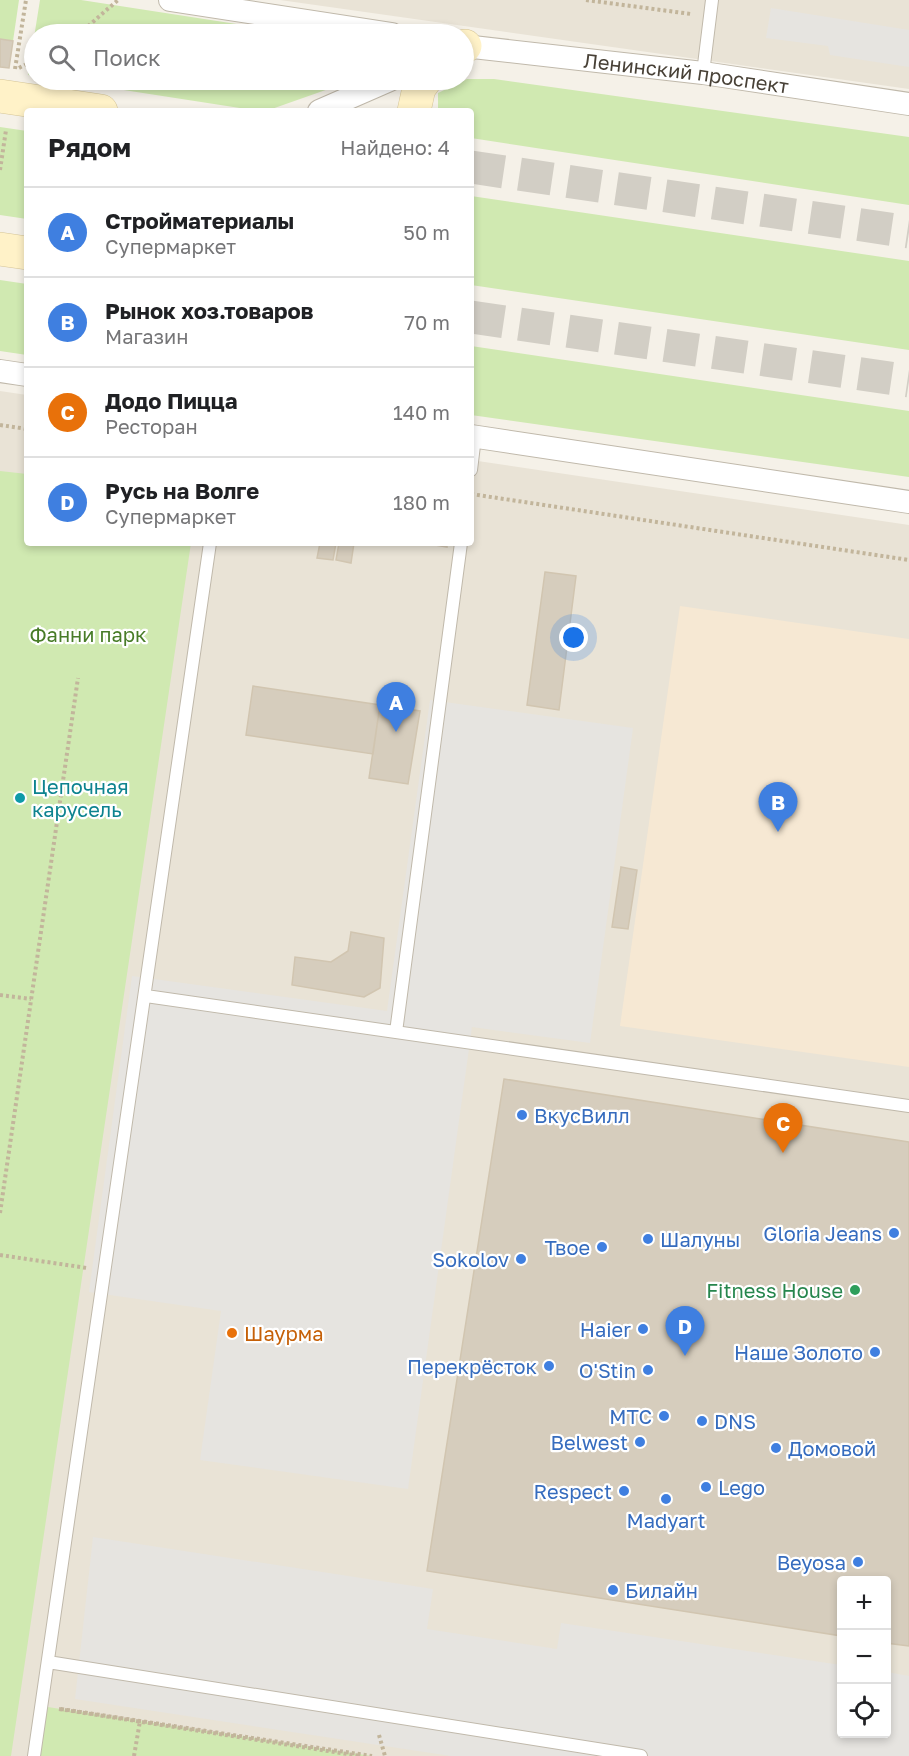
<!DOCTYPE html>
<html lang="ru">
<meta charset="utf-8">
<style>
:root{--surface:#fff;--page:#f2f2f2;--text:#202124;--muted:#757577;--line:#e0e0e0;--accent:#fe3816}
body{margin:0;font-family:"Golos Text",sans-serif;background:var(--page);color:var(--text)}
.controls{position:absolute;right:18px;bottom:18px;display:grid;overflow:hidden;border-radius:6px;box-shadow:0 3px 9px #0003}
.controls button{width:54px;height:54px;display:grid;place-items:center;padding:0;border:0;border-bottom:2px solid var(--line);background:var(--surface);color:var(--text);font:30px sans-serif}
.you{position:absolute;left:574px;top:638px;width:21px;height:21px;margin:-15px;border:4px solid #fff;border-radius:50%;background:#1a73e8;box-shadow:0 0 0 9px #1a73e833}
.badge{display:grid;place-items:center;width:39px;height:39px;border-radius:50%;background:var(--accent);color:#fff;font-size:20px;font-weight:700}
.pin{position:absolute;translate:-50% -50px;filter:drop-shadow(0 2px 3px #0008)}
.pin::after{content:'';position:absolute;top:32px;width:21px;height:18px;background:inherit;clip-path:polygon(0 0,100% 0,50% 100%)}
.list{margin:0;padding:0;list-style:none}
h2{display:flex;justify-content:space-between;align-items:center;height:78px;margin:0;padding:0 24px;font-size:26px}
h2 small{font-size:20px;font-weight:400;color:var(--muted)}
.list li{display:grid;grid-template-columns:39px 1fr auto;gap:18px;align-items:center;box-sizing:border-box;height:90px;padding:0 24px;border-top:2px solid var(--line)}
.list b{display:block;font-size:22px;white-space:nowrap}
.list p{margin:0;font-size:20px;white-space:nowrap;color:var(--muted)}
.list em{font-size:20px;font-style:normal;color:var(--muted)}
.icon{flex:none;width:33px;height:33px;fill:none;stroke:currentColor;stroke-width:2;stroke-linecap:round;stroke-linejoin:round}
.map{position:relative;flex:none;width:909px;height:1756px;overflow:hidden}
.search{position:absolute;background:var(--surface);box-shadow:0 3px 9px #0003;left:24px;top:24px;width:450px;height:66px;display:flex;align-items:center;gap:15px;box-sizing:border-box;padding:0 21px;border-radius:33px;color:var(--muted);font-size:22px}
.panel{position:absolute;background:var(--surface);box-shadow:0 3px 9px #0003;left:24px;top:108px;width:450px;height:438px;border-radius:6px}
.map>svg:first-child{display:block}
.residential{fill:#e9e3d6;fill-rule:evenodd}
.commercial{fill:#f6e8d3}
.green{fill:#d0e9b1}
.parking{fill:#e6e4e0}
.building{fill:#d6cdbd;stroke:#d1c5b0;stroke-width:1.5}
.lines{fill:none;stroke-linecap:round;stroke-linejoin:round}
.secondary-tunnel{stroke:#d2cec5;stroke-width:33;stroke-dasharray:33 16;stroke-linecap:butt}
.service-casing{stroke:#c0b9ab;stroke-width:14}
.minor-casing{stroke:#c0b9ab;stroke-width:24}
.secondary-casing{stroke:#d5c598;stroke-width:34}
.path{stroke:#c2b59b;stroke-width:4;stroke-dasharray:3 3;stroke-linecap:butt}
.service{stroke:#fff;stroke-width:12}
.minor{stroke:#fff;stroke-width:22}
.secondary{stroke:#fff2c8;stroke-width:33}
.culture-dot{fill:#0f9aa8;stroke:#fff;stroke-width:2}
.shop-dot{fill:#3f7fe0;stroke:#fff;stroke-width:2}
.leisure-dot{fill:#2e9e5b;stroke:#fff;stroke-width:2}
.food-dot{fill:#e8710a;stroke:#fff;stroke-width:2}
.labels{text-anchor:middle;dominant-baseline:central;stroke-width:4.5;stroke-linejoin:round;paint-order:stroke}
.street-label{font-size:20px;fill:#484137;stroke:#fff}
.park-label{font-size:20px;fill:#487c28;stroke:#fff}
.culture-label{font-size:20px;fill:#0d838f;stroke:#fff;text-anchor:start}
.shop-label{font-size:20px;fill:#366cbe;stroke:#fff;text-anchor:end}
.leisure-label{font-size:20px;fill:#27864d;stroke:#fff;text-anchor:end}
.food-label{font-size:20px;fill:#c56008;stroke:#fff;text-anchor:start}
</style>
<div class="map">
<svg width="909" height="1756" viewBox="0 0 909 1756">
<rect width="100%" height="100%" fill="#f5f1e8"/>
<path class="residential" d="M280 0H909V89Z
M0 391 27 395V543H471V460L909 525V1756H0ZM842 1580H886V1734H842Z"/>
<path class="commercial" d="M680 606 909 639V1067L620 1026Z"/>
<path class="green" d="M0 0H19L13 41 0 39Z
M40 0H81L301 34H34V76L28 75Z
M467 79H494L909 137V205L471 138V111H438V93Z
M59 80H354L266 111H259Z
M0 127 27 131V219L0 215Z
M471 196 909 261V350L471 285Z
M0 280 27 284V355L0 351Z
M471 346 909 411V477L471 415Z
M0 471 27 474V543H191L11 1756H0Z
M41 1706 372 1756H34Z"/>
<path class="parking" d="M771 8 909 30V67L830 55 828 46 766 38Z
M430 700 633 728 590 1043 472 1027 408 1489 200 1460 221 1311 89 1292 132 976 387 1011Z
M93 1537 433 1589 427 1629 557 1649 561 1623 841 1665 842 1734H886L887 1672 909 1676V1756H451L75 1699Z"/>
<path class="building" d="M0 39 13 41 9 68 0 67Z
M320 543H336L333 560 317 558Z
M339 543H354L351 563 336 560Z
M424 543H447V547Z
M545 572 576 576 559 710 527 705Z
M253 686 380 705 373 754 246 735Z
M380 705 420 711 408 784 369 778Z
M621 867 637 870 628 929 612 927Z
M351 932 384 938 380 988 364 997 292 985 295 957 331 962 348 951Z
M504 1079 909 1142V1646L886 1643V1580H842V1636L427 1571Z"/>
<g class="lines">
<path class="secondary-tunnel" d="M471 167 909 232
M471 317 909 381"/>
<defs>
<path id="service" d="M703 73 712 0
M471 470 475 437
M146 996 909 1106
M396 1032 461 543
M48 1662 641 1756
M34 1756 210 543"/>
<g id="minor">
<path d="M170 0 392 34"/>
<path id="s1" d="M464 46 703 73 909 104"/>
<path d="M319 111 390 80"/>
<path d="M0 371 27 375"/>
<path d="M471 436 909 502"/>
</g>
<path id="secondary" d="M464 47 465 46
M0 96 101 111
M414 111 419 88 425 80
M0 249 27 253"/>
</defs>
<use href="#service" class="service-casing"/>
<use href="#minor" class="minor-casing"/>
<use href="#secondary" class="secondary-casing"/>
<path class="path" d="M586 0 691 14
M79 34 118 0
M19 68 34 60
M15 69 26 0
M0 170 6 130
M0 425 27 429
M471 494 909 560
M0 995 31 999
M0 1213 78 678
M0 1255 87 1268
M59 1709 360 1756
M61 1709 372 1756
M379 1735 385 1756
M134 1756 140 1721"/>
<use href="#service" class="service"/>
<use href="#minor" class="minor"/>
<use href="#secondary" class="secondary"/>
</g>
<circle class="culture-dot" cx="20" cy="798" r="6"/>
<g class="shop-dot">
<circle cx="522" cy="1115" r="6"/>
<circle cx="894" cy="1233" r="6"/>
<circle cx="648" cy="1239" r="6"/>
<circle cx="602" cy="1247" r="6"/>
<circle cx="521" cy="1259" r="6"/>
<circle cx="643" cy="1329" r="6"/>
<circle cx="875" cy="1352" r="6"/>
<circle cx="549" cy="1366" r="6"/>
<circle cx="648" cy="1370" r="6"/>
<circle cx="664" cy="1416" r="6"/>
<circle cx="702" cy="1421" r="6"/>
<circle cx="640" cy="1442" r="6"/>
<circle cx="776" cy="1448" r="6"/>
<circle cx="706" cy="1487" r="6"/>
<circle cx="624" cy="1491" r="6"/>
<circle cx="666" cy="1499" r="6"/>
<circle cx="858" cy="1562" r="6"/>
<circle cx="613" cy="1590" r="6"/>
</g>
<circle class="leisure-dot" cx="855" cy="1290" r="6"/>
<circle class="food-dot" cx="232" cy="1333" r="6"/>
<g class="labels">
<g class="street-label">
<text stroke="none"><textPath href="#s1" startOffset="224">Ленинский проспект</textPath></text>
</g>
<g class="park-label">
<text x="88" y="634">Фанни парк</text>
</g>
<g class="culture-label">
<text x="32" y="786">Цепочная<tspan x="32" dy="23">карусель</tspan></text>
</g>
<g class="shop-label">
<text x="534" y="1115" text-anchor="start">ВкусВилл</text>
<text x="882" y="1233">Gloria Jeans</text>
<text x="660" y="1239" text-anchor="start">Шалуны</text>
<text x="590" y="1247">Твое</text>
<text x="509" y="1259">Sokolov</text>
<text x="631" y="1329">Haier</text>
<text x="863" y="1352">Наше Золото</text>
<text x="537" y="1366">Перекрёсток</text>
<text x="636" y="1370">O'Stin</text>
<text x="652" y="1416">МТС</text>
<text x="714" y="1421" text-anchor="start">DNS</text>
<text x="628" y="1442">Belwest</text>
<text x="788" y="1448" text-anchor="start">Домовой</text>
<text x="718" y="1487" text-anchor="start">Lego</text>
<text x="612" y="1491">Respect</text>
<text x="666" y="1520" text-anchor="middle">Madyart</text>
<text x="846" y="1562">Beyosa</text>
<text x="625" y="1590" text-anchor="start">Билайн</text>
</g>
<g class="leisure-label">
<text x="843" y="1290">Fitness House</text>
</g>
<g class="food-label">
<text x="244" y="1333">Шаурма</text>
</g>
</g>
</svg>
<div class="controls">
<button>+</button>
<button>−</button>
<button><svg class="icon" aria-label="locate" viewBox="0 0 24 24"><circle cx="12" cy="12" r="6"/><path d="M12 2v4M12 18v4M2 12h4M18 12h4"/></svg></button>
</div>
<div class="you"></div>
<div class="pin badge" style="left:396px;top:732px;background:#3f7fe0">A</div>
<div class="pin badge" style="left:778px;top:832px;background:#3f7fe0">B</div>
<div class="pin badge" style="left:783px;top:1153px;background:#e8710a">C</div>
<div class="pin badge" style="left:685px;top:1356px;background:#3f7fe0">D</div>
<div class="search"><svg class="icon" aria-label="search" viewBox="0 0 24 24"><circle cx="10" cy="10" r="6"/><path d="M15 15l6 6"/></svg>Поиск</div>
<section class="panel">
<h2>Рядом<small>Найдено: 4</small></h2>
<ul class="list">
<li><span class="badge" style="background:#3f7fe0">A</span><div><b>Стройматериалы</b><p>Супермаркет</p></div><em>50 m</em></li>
<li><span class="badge" style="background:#3f7fe0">B</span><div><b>Рынок хоз.товаров</b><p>Магазин</p></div><em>70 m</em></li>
<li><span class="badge" style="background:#e8710a">C</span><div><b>Додо Пицца</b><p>Ресторан</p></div><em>140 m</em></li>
<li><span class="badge" style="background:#3f7fe0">D</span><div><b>Русь на Волге</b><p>Супермаркет</p></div><em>180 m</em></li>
</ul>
</section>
</div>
